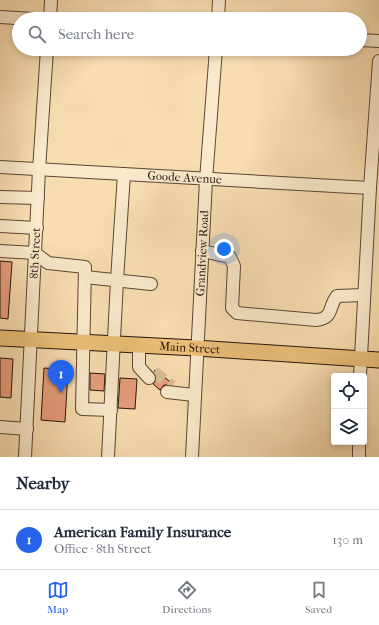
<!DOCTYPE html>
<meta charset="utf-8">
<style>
:root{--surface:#fff;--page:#f2f2f3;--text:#1f2937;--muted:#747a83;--line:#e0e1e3;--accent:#2563eb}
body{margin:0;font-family:"IM FELL French Canon",serif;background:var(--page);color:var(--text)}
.controls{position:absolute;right:12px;bottom:12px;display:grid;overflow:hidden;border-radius:4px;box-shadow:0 2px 6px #0003}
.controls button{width:36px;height:36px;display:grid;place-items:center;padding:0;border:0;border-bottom:1px solid var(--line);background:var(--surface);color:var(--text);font:20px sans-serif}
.you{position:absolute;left:224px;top:249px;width:14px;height:14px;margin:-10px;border:3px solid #fff;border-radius:50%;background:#1a73e8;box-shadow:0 0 0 6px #1a73e833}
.badge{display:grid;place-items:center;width:26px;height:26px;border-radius:50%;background:var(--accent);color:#fff;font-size:13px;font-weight:700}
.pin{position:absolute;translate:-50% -33px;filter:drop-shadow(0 1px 2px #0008)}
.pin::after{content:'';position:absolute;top:21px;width:14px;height:12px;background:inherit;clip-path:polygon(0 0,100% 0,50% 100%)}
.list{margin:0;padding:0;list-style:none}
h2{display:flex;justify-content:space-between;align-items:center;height:52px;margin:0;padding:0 16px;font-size:17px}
h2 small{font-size:13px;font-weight:400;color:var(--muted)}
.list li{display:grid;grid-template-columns:26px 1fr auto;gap:12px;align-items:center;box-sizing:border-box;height:60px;padding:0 16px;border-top:1px solid var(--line)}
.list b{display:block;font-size:15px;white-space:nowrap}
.list p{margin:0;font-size:13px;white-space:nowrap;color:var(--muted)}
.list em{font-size:13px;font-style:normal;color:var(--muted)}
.icon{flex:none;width:22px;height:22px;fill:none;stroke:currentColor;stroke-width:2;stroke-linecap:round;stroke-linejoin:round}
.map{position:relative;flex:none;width:379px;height:457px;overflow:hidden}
.search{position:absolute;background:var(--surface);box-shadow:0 2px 6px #0003;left:12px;right:12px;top:12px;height:44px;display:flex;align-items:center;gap:10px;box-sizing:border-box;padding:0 14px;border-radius:22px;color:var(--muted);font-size:15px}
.sheet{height:112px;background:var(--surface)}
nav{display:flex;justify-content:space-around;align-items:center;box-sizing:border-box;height:56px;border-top:1px solid var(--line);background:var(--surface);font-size:11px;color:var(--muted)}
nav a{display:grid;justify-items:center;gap:2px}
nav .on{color:var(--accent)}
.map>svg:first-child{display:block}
.building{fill:#e79e7b;stroke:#251409}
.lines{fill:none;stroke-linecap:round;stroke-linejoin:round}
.minor-tunnel{stroke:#d8bf97;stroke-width:12;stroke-dasharray:12 6;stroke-linecap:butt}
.minor-casing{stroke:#5a4633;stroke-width:14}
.major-casing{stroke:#251409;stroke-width:17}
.minor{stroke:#fae9cc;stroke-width:12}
.major{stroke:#ecbe78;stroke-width:15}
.labels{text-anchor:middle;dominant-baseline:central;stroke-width:3;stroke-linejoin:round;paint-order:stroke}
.street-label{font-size:12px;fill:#251409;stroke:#fae9cc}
</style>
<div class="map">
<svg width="379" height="457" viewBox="0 0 379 457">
<rect width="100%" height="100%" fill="#f8ddb0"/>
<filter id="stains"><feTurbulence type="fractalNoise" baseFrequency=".005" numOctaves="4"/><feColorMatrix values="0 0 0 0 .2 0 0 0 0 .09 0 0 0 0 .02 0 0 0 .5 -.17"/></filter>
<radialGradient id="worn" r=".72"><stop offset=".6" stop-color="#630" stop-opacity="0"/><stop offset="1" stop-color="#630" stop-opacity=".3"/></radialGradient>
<path class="building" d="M0 261 12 262 8 319 0 318Z
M0 358 13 359 11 398 0 397Z
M44 368 68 370 65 422 41 420Z
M155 370 173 384 172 385H164L160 390 153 384 156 380 154 372Z
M90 373 105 374 104 391 90 390Z
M120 378 137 379 135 409 118 408Z"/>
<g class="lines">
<path class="minor-tunnel" d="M154 372 172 386"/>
<defs>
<g id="minor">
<path d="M0 17 33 19"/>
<path d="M50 19 51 0"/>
<path d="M218 19 219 0"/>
<path d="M360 40 379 41"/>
<path id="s1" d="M0 167 370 188"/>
<path d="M0 197 38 198"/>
<path d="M0 226 37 228"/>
<path d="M0 251 35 253 48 263 85 267 82 409 111 410"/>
<path d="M202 251 230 257 234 266 232 308 237 313 316 320C334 318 328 307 337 296L364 295"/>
<path d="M85 277 151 284"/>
<path d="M139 346V367L149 378"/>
<path d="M360 376 370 188 379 61"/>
<path d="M167 392 194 395"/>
<path d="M0 427 27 429"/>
<path id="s2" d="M25 457 39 170 47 49"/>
<path d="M108 457 117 280 124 174"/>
<path id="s3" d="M192 457 206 180 216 49"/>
<path d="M359 457V442"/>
</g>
<g id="major">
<path id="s4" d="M0 338 196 348 379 360"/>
</g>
</defs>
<use href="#minor" class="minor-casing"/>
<use href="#major" class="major-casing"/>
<use href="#minor" class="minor"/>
<use href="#major" class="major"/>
</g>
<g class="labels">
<g class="street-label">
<text stroke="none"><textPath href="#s1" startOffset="185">Goode Avenue</textPath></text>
<text stroke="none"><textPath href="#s2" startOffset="204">8th Street</textPath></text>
<text stroke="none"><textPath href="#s3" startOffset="204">Grandview Road</textPath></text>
<text stroke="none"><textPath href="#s4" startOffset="190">Main Street</textPath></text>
</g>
</g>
<rect width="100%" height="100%" filter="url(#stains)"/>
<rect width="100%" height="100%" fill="url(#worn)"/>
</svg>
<div class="controls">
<button><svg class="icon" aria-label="locate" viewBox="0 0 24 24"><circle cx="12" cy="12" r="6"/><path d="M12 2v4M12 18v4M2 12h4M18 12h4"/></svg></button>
<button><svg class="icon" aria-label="layers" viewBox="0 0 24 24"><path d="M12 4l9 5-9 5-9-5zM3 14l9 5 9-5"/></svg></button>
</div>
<div class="you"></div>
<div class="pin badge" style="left:61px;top:393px">1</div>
<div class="search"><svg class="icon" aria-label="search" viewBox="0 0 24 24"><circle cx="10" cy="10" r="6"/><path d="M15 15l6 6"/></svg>Search here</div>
</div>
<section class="sheet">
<h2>Nearby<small></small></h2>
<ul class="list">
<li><span class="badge">1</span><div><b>American Family Insurance</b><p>Office · 8th Street</p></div><em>130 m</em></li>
</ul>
</section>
<nav>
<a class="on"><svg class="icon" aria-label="map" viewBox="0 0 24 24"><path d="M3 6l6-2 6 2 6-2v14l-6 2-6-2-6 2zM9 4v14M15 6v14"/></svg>Map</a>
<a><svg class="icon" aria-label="directions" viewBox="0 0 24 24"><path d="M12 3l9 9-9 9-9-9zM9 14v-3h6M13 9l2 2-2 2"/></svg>Directions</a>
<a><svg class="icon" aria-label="saved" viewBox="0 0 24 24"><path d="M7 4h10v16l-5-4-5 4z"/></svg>Saved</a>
</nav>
